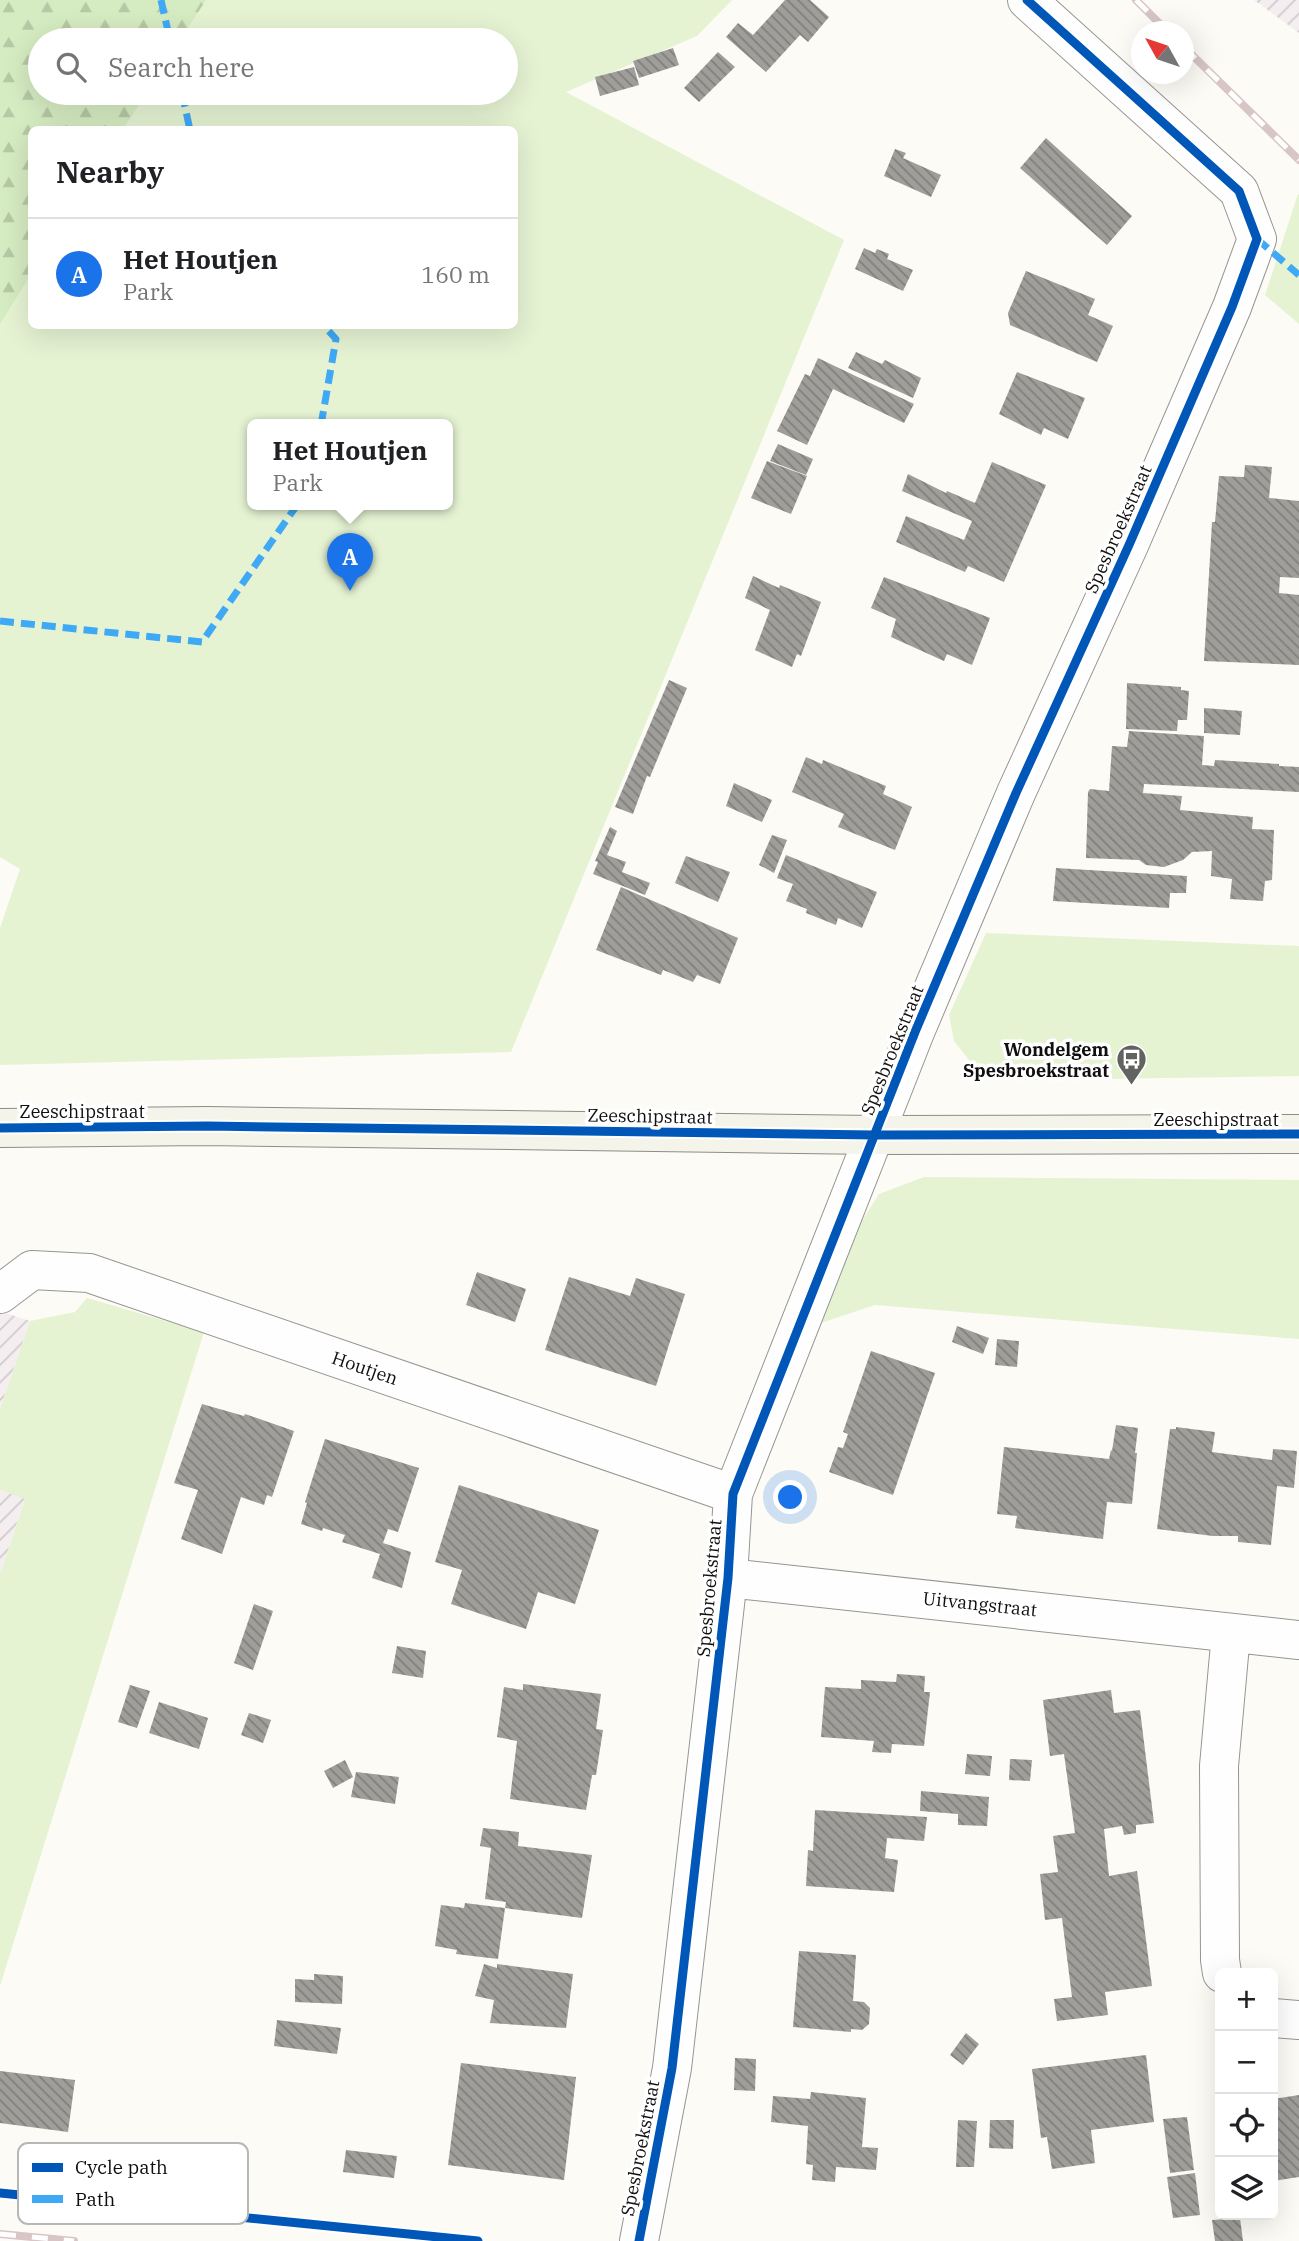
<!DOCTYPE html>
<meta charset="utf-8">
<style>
:root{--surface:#fff;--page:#f2f2f2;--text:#202124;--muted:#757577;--line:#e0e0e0;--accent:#1a73e8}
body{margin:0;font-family:"IBM Plex Serif",serif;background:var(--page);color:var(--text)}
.controls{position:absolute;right:21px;bottom:21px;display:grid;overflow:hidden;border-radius:10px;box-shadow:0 7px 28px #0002}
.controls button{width:63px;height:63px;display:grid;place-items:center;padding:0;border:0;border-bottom:2px solid var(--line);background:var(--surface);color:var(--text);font:35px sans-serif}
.compass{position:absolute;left:1131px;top:21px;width:63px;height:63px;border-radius:50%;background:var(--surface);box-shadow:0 7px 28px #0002;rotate:310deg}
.you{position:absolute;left:791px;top:1498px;width:24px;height:24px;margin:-18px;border:5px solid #fff;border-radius:50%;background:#1a73e8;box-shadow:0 0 0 10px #1a73e833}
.badge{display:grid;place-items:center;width:46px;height:46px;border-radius:50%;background:var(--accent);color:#fff;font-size:23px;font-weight:700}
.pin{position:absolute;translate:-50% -58px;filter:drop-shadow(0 2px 4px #0008)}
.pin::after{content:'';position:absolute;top:37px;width:24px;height:21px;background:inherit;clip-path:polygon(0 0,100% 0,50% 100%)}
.popup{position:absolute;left:247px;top:419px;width:206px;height:91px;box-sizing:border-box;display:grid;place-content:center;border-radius:10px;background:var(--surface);filter:drop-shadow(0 2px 5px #0005);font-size:23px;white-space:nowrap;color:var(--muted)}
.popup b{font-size:26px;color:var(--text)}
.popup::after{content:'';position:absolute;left:50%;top:100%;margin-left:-14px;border:14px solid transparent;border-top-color:var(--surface)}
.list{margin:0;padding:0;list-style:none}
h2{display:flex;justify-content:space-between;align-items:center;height:91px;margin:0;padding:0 28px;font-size:30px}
h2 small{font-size:23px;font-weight:400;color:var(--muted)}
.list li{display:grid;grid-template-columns:46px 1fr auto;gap:21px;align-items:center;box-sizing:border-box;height:112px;padding:0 28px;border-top:2px solid var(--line)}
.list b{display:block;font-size:26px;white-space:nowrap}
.list p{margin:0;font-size:23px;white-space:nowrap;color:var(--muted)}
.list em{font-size:23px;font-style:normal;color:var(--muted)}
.icon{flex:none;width:38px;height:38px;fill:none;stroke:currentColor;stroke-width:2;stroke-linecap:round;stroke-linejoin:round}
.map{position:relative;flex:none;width:1299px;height:2241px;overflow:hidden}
.search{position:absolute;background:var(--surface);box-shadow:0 7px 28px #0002;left:28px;top:28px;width:490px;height:77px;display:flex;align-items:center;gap:18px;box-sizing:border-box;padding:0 24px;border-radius:38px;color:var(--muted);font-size:26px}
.panel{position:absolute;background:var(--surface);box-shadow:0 7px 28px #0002;left:28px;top:126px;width:490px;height:203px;border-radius:10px}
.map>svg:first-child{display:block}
.industrial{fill:url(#industrial-furrows)}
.grass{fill:#e5f3d3;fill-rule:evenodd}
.forest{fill:url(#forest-firs)}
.building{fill:url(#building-back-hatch)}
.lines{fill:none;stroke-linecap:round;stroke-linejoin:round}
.street-casing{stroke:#969593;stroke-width:40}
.secondary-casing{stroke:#8c8c89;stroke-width:40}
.street{stroke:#fffefe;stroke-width:38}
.secondary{stroke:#f5f4eb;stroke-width:38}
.rail-casing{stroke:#d9c5c5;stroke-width:8}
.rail{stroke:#fff;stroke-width:5;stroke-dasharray:16;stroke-linecap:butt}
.quiet{stroke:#3fa9f5;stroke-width:7;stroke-dasharray:14 7;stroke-linecap:butt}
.cycleway-casing{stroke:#fff;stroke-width:13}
.cycleway{stroke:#0057b8;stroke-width:9}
.labels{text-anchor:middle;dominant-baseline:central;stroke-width:7;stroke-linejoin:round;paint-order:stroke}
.street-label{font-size:18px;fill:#0f0f0f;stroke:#fff}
.poi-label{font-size:18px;font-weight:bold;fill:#0f0f0f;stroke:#fff;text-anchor:end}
.key{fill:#fff;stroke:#b7b7b7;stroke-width:2}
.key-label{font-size:19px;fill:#0f0f0f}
</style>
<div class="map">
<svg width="1299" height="2241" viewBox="0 0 1299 2241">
<defs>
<pattern id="industrial-furrows" width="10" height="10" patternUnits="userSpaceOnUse" patternTransform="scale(1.75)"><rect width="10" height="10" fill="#f4eef1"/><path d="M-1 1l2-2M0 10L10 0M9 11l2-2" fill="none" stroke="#d0cbcd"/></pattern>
<pattern id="forest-firs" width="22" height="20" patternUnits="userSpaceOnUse" patternTransform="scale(1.75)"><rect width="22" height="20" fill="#d5ebc1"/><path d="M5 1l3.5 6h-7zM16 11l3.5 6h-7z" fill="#b6c8a5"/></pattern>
<pattern id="building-back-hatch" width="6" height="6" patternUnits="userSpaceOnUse" patternTransform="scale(1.75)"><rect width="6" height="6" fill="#a09e9a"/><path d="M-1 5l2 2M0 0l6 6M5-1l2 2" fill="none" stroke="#817f7c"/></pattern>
</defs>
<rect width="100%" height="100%" fill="#fcfbf5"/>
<path class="industrial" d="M1254 0H1299V33Z
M0 1311 30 1321 0 1409Z
M0 1490 25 1498 0 1575Z"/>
<path class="grass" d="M0 0H732L697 36 566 92 844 240 511 1052 0 1065V928L20 869 0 857ZM40 40H506V93H40ZM32 130H514V326H32ZM252 425H448V505H252Z
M1298 194 1299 195V324L1265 295Z
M986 933 1299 946V1076L1026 1080 973 1065 954 1041 949 1015Z
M924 1177 1299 1180V1339L875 1305 821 1323 858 1227 879 1194Z
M87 1298 204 1332 0 1986V1575L25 1499 0 1490V1409L30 1321 75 1312Z"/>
<path class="forest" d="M0 0H206L180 40H40V93H147L123 129 32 130 31 274 0 324Z"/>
<path class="building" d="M785 0H810L829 17 808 42 800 35 766 72 726 37 738 23 753 35Z
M673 48 679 65 639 78 633 61Z
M718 52 735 67 699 102 684 88Z
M634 67 639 85 600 96 595 77Z
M1046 138 1132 216 1107 245 1020 168Z
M895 149 906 153 903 158 941 175 931 197 884 176Z
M864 248 875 253 877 249 889 254 887 259 913 270 903 291 855 269Z
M1026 271 1095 299 1088 315 1113 326 1097 362 1010 325 1008 313Z
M856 352 882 364 885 360 921 378 913 398 848 368Z
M818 358 914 404 904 423 833 389 807 445 777 431 805 374 810 376Z
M1017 372 1085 398 1068 439 1044 428 1041 435 999 414Z
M778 444 813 459 806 475 770 461Z
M767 461 807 476 791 514 751 498Z
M992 462 1046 485 1004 582 968 566 965 572 896 542 906 516 964 540 972 521 902 491 908 474 946 493 947 491 975 503Z
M1245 465 1272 467 1269 498 1299 501V578L1280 577 1279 593 1299 595V665L1204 661 1212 522H1215L1219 476 1244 477Z
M753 576 779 588 780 585 821 602 801 656 797 654 792 667 755 650 770 610 745 598Z
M884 577 990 618 972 665 947 654 944 661 891 637 896 619 871 608Z
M669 680 687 688 650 777 647 776 633 814 615 807Z
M1127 683 1181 687V690L1189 691 1187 720H1178L1177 731 1126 729Z
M1204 708 1242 711 1240 735 1204 733Z
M1129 731 1204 736 1202 765 1214 766 1215 760 1279 764V766L1299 767V792L1144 784 1143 793 1182 796 1180 810 1253 817 1252 829 1274 830 1272 880 1265 881 1263 901 1230 899 1232 879 1211 876 1212 851 1192 852 1183 860 1164 867 1146 865 1139 860 1086 858 1088 792 1090 789 1109 791 1112 746 1127 747Z
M806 757 822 764 823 760 886 786 883 794 912 807 895 850 838 827 844 814 792 792Z
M734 783 772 800 762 822 726 806Z
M610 827 617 831 607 855 626 862 622 872 650 883 645 895 593 874 598 862 595 861Z
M772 835 787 840 774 873 759 865Z
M786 855 877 892 862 928 838 918 836 925 806 913 807 909 786 901 793 884 777 878Z
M686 856 730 872 718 902 675 883Z
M1056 868 1187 876 1186 893H1170L1169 908 1053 901Z
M621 887 738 938 720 984 697 975 693 982 663 970 661 975 596 950Z
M477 1272 526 1289 515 1322 466 1305Z
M569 1277 630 1296 636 1278 685 1294 656 1386 545 1350Z
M957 1326 989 1338 983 1354 952 1342Z
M997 1339 1019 1341 1017 1367 995 1365Z
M871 1351 935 1373 893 1495 829 1472 838 1447 843 1448 848 1434 843 1432Z
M202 1404 244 1416 245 1414 294 1431 272 1497 267 1495 264 1505 241 1497 222 1554 181 1539 198 1490 174 1483Z
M1116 1425 1138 1428 1135 1453H1137L1132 1504 1107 1502 1103 1539 1015 1528 1017 1516 997 1514 1004 1447 1109 1459 1111 1450 1112 1451Z
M1176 1427 1215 1432 1212 1452 1272 1460 1273 1449 1297 1451 1294 1488 1277 1486 1271 1545 1238 1542V1536H1213L1157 1529 1170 1429H1176Z
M325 1439 419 1468 398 1532 388 1529 383 1543 411 1552 402 1588 372 1578 380 1554 342 1542 345 1535 323 1528 322 1531 301 1524 307 1503 305 1502Z
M459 1485 599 1530 575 1604 538 1592 526 1629 451 1604 462 1570 435 1562Z
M254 1604 273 1611 253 1670 234 1663Z
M397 1646 426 1651 423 1678 392 1673Z
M897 1674 925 1676 924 1692H930L924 1746 892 1744 891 1753 872 1752 874 1741 821 1737 825 1687 861 1689V1680L896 1682Z
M523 1684 601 1694 596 1729 603 1730 596 1775H592L586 1810 510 1799 517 1741 497 1737 504 1687 523 1690Z
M130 1685 150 1691 137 1728 118 1722Z
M1111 1690 1114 1713 1140 1710 1154 1823 1136 1825V1833L1124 1835 1122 1826 1104 1829 1109 1876 1137 1871 1152 1986 1105 1992 1108 2015 1057 2021 1054 1999 1072 1997 1062 1918 1045 1920 1040 1874 1058 1872 1053 1836 1075 1833 1064 1754 1050 1756 1043 1700Z
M159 1702 208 1718 199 1749 149 1733Z
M249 1713 271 1720 263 1743 241 1735Z
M967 1754 992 1756 990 1776 965 1774Z
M1010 1759 1032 1760 1030 1781 1009 1780Z
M345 1760 353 1777 333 1788 324 1771Z
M356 1772 399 1777 395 1804 351 1797Z
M921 1791 989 1797 987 1826 958 1825V1814L920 1811Z
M815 1810 927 1817 924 1841 887 1838 885 1858 898 1860 894 1892 806 1886 808 1850 813 1851Z
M483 1828 519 1832 518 1846 592 1855 582 1918 505 1908 506 1902 485 1899 491 1848 480 1846Z
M465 1903 505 1908 498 1959 456 1954 457 1950 435 1946 441 1905 464 1908Z
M799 1951 856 1955 853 2001 864 2002 870 2008 869 2024 862 2030 851 2029V2032L793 2027Z
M484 1964 497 1968V1964L573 1974 566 2028 490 2023 494 2000 475 1996Z
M314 1974 343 1976 342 2004 295 2002V1979L314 1980Z
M277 2020 341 2028 337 2054 274 2046Z
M966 2033 979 2044 963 2065 950 2055Z
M1146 2055 1154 2122 1091 2130 1095 2163 1052 2169 1047 2137 1041 2138 1032 2069Z
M735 2058 756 2059 755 2091 734 2090Z
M461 2063 576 2077 564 2180 448 2165Z
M0 2071 75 2080 68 2132 0 2123Z
M811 2092 866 2098 862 2147 878 2148 876 2170 836 2167 835 2182 812 2180 813 2165 806 2164 808 2126 771 2122 773 2096 810 2099Z
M1299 2095V2177L1273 2181V2099Z
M1187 2117 1194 2170 1170 2173 1163 2119Z
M958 2120 977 2121 974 2167H956Z
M990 2120H1014L1013 2149 989 2148Z
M346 2150 397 2156 394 2178 343 2172Z
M1195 2173 1200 2215 1173 2218 1167 2177Z
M1240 2218 1243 2241H1215L1212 2220Z"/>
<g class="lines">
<defs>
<path id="street" d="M0 1294 32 1270 89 1273 733 1494
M728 1578 1299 1640
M1222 1973 1220 1960 1219 1766 1231 1633
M1273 2018 1299 2020
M639 2241 672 2068 728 1578 733 1494 915 1032 1016 793 1129 545 1232 307 1257 239 1239 191 1027 0"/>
<path id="secondary" d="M0 1128 207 1126 874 1135 1299 1134"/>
</defs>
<use href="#street" class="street-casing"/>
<use href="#secondary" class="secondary-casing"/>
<use href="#street" class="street"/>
<use href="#secondary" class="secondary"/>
<defs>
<path id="rail" d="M1136 0 1168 32
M1184 47 1299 160
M0 2234 74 2241"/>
</defs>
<use href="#rail" class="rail-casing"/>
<use href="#rail" class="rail"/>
<path class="quiet" d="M161 0 170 40
M182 93 190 130
M1257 239 1299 275
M321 425 336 339 324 326
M0 621 202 642 297 505"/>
<defs>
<path id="cycleway" d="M0 1128 207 1126 874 1135 1299 1134
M0 2193 478 2241
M639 2241 672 2068 728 1578 733 1494 915 1032 1016 793 1129 545 1232 307 1257 239 1239 191 1027 0"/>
</defs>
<use href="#cycleway" class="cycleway-casing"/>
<use href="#cycleway" class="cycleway"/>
</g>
<defs>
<symbol id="bus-pin" viewBox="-11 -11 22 30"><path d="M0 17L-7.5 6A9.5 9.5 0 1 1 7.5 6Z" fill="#626260" stroke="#fff"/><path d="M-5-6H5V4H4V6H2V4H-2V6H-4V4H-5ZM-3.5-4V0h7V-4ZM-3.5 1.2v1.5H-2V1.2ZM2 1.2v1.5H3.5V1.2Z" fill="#fff"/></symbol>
</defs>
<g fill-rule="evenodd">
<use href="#bus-pin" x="1114" y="1042" width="35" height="47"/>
</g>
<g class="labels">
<g class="street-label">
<text transform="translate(1118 529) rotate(-66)">Spesbroekstraat</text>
<text transform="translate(892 1050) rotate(-68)">Spesbroekstraat</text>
<text x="82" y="1111">Zeeschipstraat</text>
<text transform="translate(650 1116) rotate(1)">Zeeschipstraat</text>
<text x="1216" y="1119">Zeeschipstraat</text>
<text transform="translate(365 1368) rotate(19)">Houtjen</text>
<text transform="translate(709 1588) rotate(-85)">Spesbroekstraat</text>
<text transform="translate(980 1604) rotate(6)">Uitvangstraat</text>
<text transform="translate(640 2148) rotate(-79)">Spesbroekstraat</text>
</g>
<g class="poi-label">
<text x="1109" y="1049">Wondelgem<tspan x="1109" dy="21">Spesbroekstraat</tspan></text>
</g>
</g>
<rect x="18" y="2143" width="230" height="81" rx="10" class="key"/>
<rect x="32" y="2163" width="31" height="9" fill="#0057b8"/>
<rect x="32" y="2195" width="31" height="8" fill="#3fa9f5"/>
<g class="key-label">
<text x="75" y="2174">Cycle path</text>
<text x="75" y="2206">Path</text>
</g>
</svg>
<div class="controls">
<button>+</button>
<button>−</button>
<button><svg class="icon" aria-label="locate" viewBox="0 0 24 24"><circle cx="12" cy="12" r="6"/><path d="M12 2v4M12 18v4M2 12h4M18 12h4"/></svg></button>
<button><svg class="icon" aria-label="layers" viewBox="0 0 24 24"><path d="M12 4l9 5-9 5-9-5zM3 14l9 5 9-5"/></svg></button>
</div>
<svg class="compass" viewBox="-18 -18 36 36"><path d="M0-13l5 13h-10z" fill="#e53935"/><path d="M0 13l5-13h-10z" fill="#757577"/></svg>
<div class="you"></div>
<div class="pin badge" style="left:350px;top:591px">A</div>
<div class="popup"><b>Het Houtjen</b>Park</div>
<div class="search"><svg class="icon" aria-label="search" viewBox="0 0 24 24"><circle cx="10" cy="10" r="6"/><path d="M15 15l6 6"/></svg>Search here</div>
<section class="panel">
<h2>Nearby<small></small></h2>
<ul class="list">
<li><span class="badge">A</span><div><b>Het Houtjen</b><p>Park</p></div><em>160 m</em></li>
</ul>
</section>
</div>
